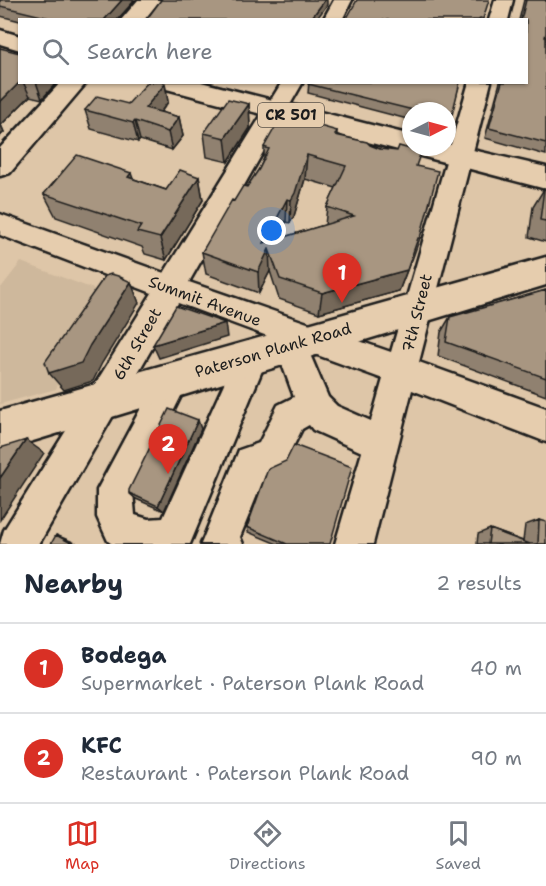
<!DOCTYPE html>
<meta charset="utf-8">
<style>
:root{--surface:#fff;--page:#f2f2f3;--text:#1f2937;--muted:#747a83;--line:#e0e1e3;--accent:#d93025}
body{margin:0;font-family:"Shantell Sans",sans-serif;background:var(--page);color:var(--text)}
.compass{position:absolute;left:402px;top:102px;width:54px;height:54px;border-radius:50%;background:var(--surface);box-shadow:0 2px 4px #0004;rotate:84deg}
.you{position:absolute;left:272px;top:231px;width:21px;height:21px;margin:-15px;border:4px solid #fff;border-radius:50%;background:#1a73e8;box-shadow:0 0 0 9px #1a73e833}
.badge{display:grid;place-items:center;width:39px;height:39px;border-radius:50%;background:var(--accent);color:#fff;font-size:20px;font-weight:700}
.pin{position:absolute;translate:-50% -50px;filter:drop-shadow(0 2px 3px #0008)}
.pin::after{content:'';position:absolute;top:32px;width:21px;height:18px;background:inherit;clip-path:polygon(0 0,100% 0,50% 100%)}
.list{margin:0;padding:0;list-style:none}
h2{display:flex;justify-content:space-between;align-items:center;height:78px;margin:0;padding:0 24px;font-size:26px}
h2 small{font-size:20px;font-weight:400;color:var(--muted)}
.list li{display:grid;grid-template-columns:39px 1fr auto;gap:18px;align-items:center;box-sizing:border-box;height:90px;padding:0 24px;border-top:2px solid var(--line)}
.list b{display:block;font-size:22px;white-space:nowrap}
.list p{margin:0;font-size:20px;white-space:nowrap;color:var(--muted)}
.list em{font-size:20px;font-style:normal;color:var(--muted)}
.icon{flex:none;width:33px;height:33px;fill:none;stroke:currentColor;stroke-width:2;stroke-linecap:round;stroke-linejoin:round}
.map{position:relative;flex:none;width:546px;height:544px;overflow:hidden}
.search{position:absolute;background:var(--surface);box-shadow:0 2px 4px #0004;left:18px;right:18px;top:18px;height:66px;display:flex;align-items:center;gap:15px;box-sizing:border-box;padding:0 21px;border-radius:0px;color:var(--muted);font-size:22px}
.sheet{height:258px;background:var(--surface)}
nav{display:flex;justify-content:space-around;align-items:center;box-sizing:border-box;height:84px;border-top:2px solid var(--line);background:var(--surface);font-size:16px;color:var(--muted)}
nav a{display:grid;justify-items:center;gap:3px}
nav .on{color:var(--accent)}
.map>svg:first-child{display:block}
.built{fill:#ceb89c}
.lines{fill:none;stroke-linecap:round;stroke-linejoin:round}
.minor-casing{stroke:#1c1c1c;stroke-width:5}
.major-casing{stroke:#1c1c1c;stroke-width:5}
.minor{fill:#e6cdae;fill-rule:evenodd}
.major{fill:#e6cdae;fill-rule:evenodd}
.wall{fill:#90816f;stroke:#1c1c1c;stroke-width:1.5;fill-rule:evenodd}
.shaded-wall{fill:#76695a;stroke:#1c1c1c;stroke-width:1.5}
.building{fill:#a89681;stroke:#1c1c1c;stroke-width:1.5;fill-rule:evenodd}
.labels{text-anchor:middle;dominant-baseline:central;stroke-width:5;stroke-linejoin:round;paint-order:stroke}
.shield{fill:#e6cdae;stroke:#595148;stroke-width:1.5}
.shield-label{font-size:15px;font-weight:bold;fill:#1c1c1c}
.street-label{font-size:16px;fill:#1c1c1c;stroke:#e6cdae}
</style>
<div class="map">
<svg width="546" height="544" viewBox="0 0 546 544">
<rect width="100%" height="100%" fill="#dec6a8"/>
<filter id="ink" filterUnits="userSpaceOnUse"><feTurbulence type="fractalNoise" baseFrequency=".0167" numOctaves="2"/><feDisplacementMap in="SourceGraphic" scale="12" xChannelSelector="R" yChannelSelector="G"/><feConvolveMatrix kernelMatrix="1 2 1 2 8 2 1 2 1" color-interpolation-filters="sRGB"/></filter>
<g filter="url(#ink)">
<path class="built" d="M21 262 115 297 60 379 56 389 0 404V289Z"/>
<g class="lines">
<defs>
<path id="minor" d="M334 0H352L342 20H323Z
M495 0H513L508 20H489Z
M282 82H303L189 282 391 352 469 82H491L419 362 546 408V442L412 390 373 544H335L362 452 313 430 309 425 302 429 283 467 265 475 240 537 243 544H201L239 450 259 443 278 405 294 397 275 345 278 340 178 303 39 544H0L4 530 152 293 0 235V214L164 273ZM309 352 383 379 371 421 337 406 328 397Z
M252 341 263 346 268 356 190 544H112L108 541 97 517V490L163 367 174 363 185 367 190 378 133 492 135 515 148 519 163 518 241 346Z"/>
<path id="major" d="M138 0H160L144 20H121Z
M0 30 20 36V50L0 44Z
M61 82H87L10 173 0 176V148Z
M156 82H201L411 135V147H447V144L546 167V189L159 87Z
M546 257V285L0 451V411Z"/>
</defs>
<use href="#minor" class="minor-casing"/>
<use href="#major" class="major-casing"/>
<use href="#minor" class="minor"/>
<use href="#major" class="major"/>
</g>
<path class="wall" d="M0 0H135L117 20H20V21L0 16Z
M524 0H546L545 37H546V155L485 138 500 82H526V20H519Z
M0 48 20 82H57L42 99 30 96 1 125 4 132 0 136Z
M309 82H460L447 129V111H411V120L308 93Z
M165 84 168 102 161 112 179 117 183 136 172 150 140 140 138 142 91 129 85 110 128 104Z
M249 104 250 128 228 162 207 157 204 133Z
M337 131V135L370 145 416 166 420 238 412 260H411L399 291 319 313 279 299 270 271 259 293 206 274 202 252 234 201 247 187 259 169 264 158V147ZM305 179 336 188 327 207 325 225 277 239 286 222 290 223 294 216Z
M199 177 203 200 166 260 145 254 142 247 56 217 44 194 134 179 166 190Z
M544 189H546V242L529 237 533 207Z
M546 290V396L438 356 441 332 450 317Z
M201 429 164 511 136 499 129 493Z
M539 520 546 544H477L478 534 490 529 523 541 525 525Z
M247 527 330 544H277L248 532Z"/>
<path class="shaded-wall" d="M122 0H135L117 20H104Z
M325 0H327V5L316 20H310Z
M20 82H23L30 96 1 125 4 132 0 136V102Z
M36 82H57L42 99Z
M165 84 168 102 150 126 145 108Z
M249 104 250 128 228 162 225 138Z
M179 117 183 136 172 150 168 132Z
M135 121 140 140 138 142 133 123Z
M307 155 305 179 294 216 290 223 291 200Z
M131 173 139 196 128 177Z
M199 177 203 200 166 260 160 238Z
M287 199 286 222 270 252 269 249 270 271 259 293 258 272 264 243Z
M407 270 399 291 319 313 322 293Z
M131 282 139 303 102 363 93 381 64 390 49 373 90 345Z
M225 323 227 337 159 358 153 345Z
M198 420 201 429 164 511 158 506Z
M26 440 44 453 0 520V478Z
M56 535 73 542 77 544H73Z"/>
<path class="building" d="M0 0H122L104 20H58L0 6Z
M161 0H325L310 20H146Z
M357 0H489L483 19 480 18 479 20H346Z
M526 0H546V33L545 37H546V143L489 128 502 82H526V20H521Z
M0 48 20 53V82L0 102Z
M148 82H163L165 84 145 108 179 117 168 132 135 121 133 123 85 110 97 96 128 104Z
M309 82H460L451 119 447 118V111H417L308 84Z
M228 99 249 104 225 138 204 133Z
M282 115 337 131 335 135 367 142 370 145 380 149 397 151 399 146 421 152 416 166 438 171 420 238H418L407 270 322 293 280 279 269 249 258 272 202 252 232 200 234 201 243 186 247 187 259 169 269 149 264 147ZM307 155 346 166 327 207 354 216 264 243 287 199 291 200 295 193Z
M77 155 131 173 128 177 166 190 180 170 199 177 160 238 137 232 141 226 44 194Z
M544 189H546V221L540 220Z
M111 274 118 276 131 282 90 345 81 363 49 373 45 362 105 276Z
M546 290V378L446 342 450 317Z
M176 306 225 323 153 345Z
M169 409 198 420 158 506 129 493V490Z
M26 440 0 478V448Z
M294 445 352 467 330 544H287L247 527 268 469 286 461Z
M539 520 546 522V544H538Z
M490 529 530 544H488Z
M56 535 73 544H51Z"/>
</g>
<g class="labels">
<rect class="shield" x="258" y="103" width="66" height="24" rx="4.5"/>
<g class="shield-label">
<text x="291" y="115">CR 501</text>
</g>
<g class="street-label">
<text transform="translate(205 301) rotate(20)">Summit Avenue</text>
<text transform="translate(417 313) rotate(-76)">7th Street</text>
<text transform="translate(137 344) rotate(-60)">6th Street</text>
<text transform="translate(273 350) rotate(-16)">Paterson Plank Road</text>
</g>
</g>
</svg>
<svg class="compass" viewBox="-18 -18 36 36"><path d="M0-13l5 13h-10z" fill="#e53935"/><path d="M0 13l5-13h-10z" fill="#747a83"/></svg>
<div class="you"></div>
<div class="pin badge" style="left:342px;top:303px">1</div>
<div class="pin badge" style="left:168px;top:474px">2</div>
<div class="search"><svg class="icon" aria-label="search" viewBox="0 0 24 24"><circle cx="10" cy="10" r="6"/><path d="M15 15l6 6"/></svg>Search here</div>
</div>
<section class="sheet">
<h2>Nearby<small>2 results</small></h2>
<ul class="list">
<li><span class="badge">1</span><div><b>Bodega</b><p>Supermarket · Paterson Plank Road</p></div><em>40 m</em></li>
<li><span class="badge">2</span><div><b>KFC</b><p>Restaurant · Paterson Plank Road</p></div><em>90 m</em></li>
</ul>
</section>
<nav>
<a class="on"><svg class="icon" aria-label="map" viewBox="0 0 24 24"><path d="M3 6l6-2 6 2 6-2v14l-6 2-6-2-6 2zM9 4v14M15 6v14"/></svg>Map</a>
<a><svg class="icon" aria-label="directions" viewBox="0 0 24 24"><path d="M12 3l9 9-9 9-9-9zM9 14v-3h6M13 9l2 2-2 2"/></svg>Directions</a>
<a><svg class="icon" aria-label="saved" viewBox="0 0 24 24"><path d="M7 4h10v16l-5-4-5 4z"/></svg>Saved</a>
</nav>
